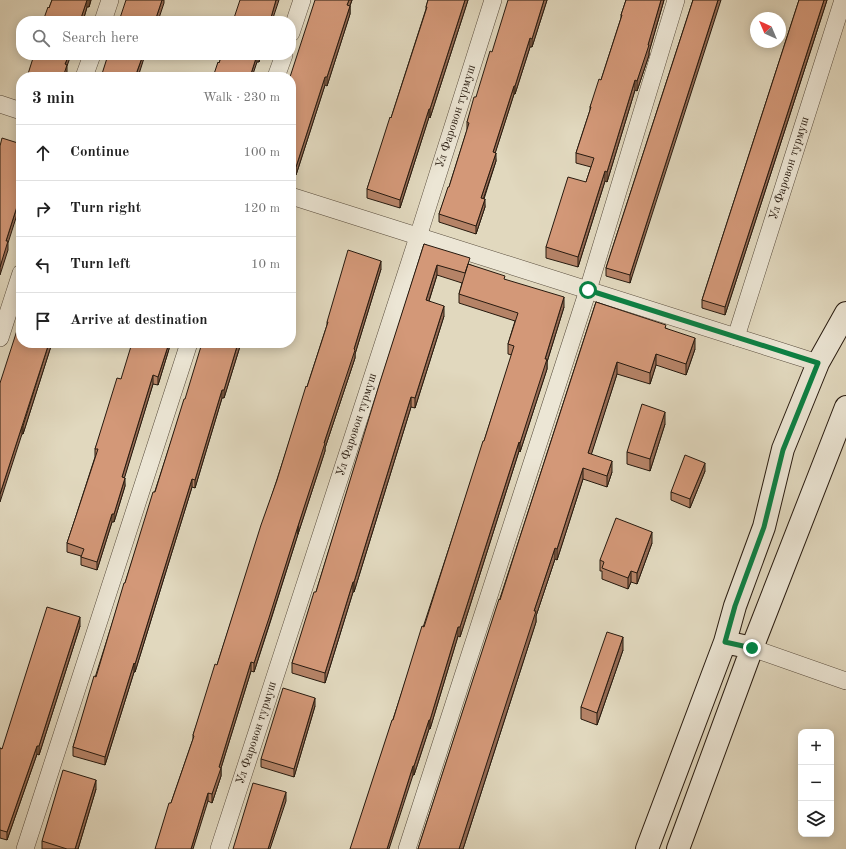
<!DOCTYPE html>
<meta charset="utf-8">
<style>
:root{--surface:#fff;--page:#f6f6f6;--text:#222;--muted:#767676;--line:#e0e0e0}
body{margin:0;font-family:"Old Standard TT",serif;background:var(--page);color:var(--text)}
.controls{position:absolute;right:12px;bottom:12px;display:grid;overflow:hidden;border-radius:8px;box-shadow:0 2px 10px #0003}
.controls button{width:36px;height:36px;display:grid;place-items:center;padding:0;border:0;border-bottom:1px solid var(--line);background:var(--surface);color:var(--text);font:20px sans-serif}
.compass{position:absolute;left:750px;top:12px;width:36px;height:36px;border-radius:50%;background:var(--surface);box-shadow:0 2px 10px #0003;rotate:316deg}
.stop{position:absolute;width:12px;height:12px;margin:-9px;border:3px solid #0b8043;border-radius:50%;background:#fff}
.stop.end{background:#0b8043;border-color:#fff;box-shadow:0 1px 4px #0008}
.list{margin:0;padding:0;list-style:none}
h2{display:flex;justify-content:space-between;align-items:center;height:52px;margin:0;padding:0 16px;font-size:17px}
h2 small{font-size:13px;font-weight:400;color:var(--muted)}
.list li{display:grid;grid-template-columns:26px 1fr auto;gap:12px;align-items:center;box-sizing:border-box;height:56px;padding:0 16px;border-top:1px solid var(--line)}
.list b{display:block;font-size:15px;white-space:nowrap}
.list em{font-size:13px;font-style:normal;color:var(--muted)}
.icon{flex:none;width:22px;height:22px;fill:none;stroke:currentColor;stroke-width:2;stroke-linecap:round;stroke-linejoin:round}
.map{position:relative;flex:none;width:846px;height:849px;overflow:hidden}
.search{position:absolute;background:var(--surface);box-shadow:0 2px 10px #0003;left:16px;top:16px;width:280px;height:44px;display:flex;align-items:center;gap:10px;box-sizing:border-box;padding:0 14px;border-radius:16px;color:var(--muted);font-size:15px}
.panel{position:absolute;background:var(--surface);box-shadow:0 2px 10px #0003;left:16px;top:72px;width:280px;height:276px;border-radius:16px}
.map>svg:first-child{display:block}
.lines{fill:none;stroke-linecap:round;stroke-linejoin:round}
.street-casing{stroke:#564a3b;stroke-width:18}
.secondary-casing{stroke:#271a0f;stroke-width:24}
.street{stroke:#ece6d5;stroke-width:17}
.secondary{stroke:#ece6d5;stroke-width:22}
.wall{fill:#b58367;stroke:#271a0f}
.shaded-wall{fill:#946a54;stroke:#271a0f}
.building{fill:#d39878;stroke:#271a0f}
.route{stroke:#0b8043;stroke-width:5}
.labels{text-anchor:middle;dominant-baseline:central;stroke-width:3;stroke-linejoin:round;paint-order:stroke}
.street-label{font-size:12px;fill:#271a0f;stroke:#ece6d5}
</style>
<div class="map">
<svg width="846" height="849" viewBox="0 0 846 849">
<rect width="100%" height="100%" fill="#e1d8be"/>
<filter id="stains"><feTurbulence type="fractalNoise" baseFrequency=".005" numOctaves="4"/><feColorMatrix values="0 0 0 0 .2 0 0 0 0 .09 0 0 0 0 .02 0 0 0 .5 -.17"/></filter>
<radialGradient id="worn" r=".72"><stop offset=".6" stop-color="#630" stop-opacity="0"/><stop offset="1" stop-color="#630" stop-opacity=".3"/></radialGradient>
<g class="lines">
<defs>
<g id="street">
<path d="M103 21 110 0"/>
<path d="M291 33 302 0"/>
<path d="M84 77 92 55"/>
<path d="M276 77 284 55"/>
<path d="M0 104 21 111"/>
<path d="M291 196 818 363"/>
<path id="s1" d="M736 337 843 0"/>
<path d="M0 338 21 273"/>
<path d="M752 648 846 681"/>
<path d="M25 849 189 343"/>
<path id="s2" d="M219 849 418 237 493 0"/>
<path d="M407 849 588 290 676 0"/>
</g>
<path id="secondary" d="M752 648 725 642 735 606 764 527 783 449 818 363 846 313
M647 849 725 642
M678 849 752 648 846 407"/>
</defs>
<use href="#street" class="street-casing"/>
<use href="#secondary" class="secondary-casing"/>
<use href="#street" class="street"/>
<use href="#secondary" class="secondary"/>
</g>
<path class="wall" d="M52 0H91L89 7H87L83 21H43L49 8Z
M352 0 350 6V14L327 86 325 85 296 175 291 174V77Z
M428 0H468L430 118 429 117 400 208 367 198V189L391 118 426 9V7Z
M547 0 532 47H530L515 94H514L495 153 496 161 484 199 485 207 476 234 439 222V214L449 187 467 130V122L476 97Z
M626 0H664L649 52V55L637 91 635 90 607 182 605 181 578 267 546 258V247L586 182 591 167 576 163V153L590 110V107L601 80 621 18V15Z
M693 0 630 283 606 276V268Z
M799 0H827L725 315 702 308V300Z
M222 55H261L259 62 219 63Z
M424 244 564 307 547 362V369L520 452 519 451 460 637 458 636 430 729H429L414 775H413L363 811 484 441 512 355 508 354V344L515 321 459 303V294L462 283 437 275 429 301 444 316 415 408 411 407 354 592H353L325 683 292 673V663L316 592Z
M381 269 355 354V358L325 448V451L298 534 269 626 254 672 251 671 221 768V776L212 803 208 801 171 803 193 739V735L217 665 327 325V322Z
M596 302 666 328 695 349 686 375 656 365 650 384 617 374 591 454 612 472 607 487 583 479 557 560 555 559 536 616V622L463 849H418L520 537Z
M52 343 23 434H22L0 383Z
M169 343V349L158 385 153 384 124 478 125 486 114 522H112L97 570 81 565V556L67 552V543L76 516 95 457V449L121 379Z
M241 343 224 398H222L195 488 192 487 135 672H134L105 765 73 756V747L125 583 185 399Z
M665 424 650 471 627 464V452Z
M705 471 690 508 671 500V492Z
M652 543 637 584 631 582 628 589 602 579V571H600V560Z
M80 626 39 755 37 754 7 840 0 838V748L2 749Z
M623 650 597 725 581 719V707Z
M315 706 294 777 261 767V759Z
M96 789 78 849H42V841Z"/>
<path class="shaded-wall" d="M87 0V7L83 21H80Z
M89 0H91L89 7Z
M162 0H164V3L158 21H155Z
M276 0H279L272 21H270Z
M349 0H352L347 13V5Z
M465 0H468L430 118V109Z
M544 0H547L532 47V39Z
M661 0H664L649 52V55L637 91V81Z
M718 0H721L630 283V275Z
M824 0H827L725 315V307Z
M350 6V14L327 86V77Z
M530 38V47L515 94V86Z
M69 55H71L67 66V73L66 77H63L65 64Z
M143 55H145L138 77H135Z
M257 55V62L252 77H250Z
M259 55H261L259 62Z
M325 77V85L296 175V167Z
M635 80V90L607 182V172Z
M514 86V94L493 160V152Z
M429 109V117L400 208V200Z
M496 153V161L481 206V198Z
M605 171V181L578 267V257Z
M21 194V202L8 243V250L0 275V267L6 241Z
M485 199V207L476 234V226Z
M381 261V269L355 354V358L325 448V451L298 534V526L354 349Z
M437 265V275L426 310V300Z
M564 297V307L547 362V369L520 452V443L545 359Z
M444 306V316L415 408V398Z
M695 338V349L686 375V364Z
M49 343H52L23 434V426Z
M169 343V349L158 385V377Z
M238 343H241L224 398V390Z
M656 354V365L650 384V373Z
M617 362V374L588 465V453Z
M153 375V384L122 486V477Z
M222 390V398L195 488V480Z
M411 397V407L354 592V582Z
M665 412V424L650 471V459Z
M22 426V434L0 502V494Z
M519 442V451L460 637V627Z
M612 461V472L607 487V476Z
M705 463V471L690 508V499Z
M583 468V479L557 560V549Z
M125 478V486L114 522V514Z
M192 479V487L135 672V664Z
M112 514V522L97 570V562Z
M298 526V534L254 672V663Z
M652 532V543L637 584V573Z
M555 548V559L536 616V622L463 849H459L534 611Z
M631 571V582L628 589V578Z
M353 582V592L325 683V673Z
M80 617V626L39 755V746Z
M458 627V636L430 729V720Z
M623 637V650L597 725V713Z
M251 662V671L221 768V776L212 803V794L219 767Z
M134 663V672L105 765V757Z
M315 698V706L294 777V769Z
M429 720V729L414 775V766Z
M37 746V754L7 840V832Z
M413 766V775L389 849H387Z
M96 780V789L78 849H75Z
M286 792V801L270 849H268Z
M208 793V801L193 849H191Z"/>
<path class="building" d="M52 0H87L80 21H43L48 7 49 8Z
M126 0H162L155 21H119Z
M240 0H276L270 21H233Z
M315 0H349L347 5 350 6 327 77H325L296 167 291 166V77H290Z
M428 0H465L430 109H429L400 200 367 189 390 117 391 118 427 7H426Z
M508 0H544L532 39 530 38 515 86H514L493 152 496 153 481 198 485 199 476 226 439 214 448 187H449L469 123 467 122 474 97H476L490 51 492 52Z
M626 0H661L648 45H649L637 81 635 80 607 172 605 171 578 257 546 247 568 177 586 182 594 158 576 153 591 107H590L599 79 601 80 622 15H621Z
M693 0H718L630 275 606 268Z
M799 0H824L725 307 702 300Z
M34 55H69L65 64 67 65 63 77H27Z
M108 55H143L135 77H101Z
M222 55H257L250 77H213L218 62 219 63Z
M2 138 21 144V194L6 241H8L0 267V146Z
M424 244 470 258 465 273 437 265 426 300 444 306 415 398 411 397 354 582H353L325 673 292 663 314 592H316L380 382Z
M348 250 381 261 354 349 355 350 324 443H325L298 526 269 618 254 663 251 662 219 767 221 768 212 794 208 793 191 849H155L169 803H171L194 736 193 735 215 664 217 665 261 525 277 480 306 386 307 387 328 322H327Z
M468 264 505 276 504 279 564 297 545 359H547L520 443 519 442 460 627H458L430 720H429L414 766H413L387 849H350L392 720H393L422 626 424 627 483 441H484L514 346 508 344 518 313 459 294Z
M596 302 666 325 665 328 695 338 686 364 656 354 650 373 617 362 588 453 612 461 607 476 583 468 557 549 555 548 534 611H536L459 849H418L499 599 500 600 520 537Z
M21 318V343H49L0 494V383Z
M132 343H169L158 377 153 375 122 477 125 478 114 514H112L97 562 81 557 84 549 67 543 76 516 98 449H95L117 378 121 379Z
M202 343H238L224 390H222L195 480 192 479 135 664 134 663 105 757 73 747 94 676 96 677 124 583H125L153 492H155L184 399H185Z
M642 404 665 412 650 459 627 452Z
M685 455 705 463 690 499 671 492Z
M616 518 652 532 637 573 631 571 628 578 602 568 604 562 600 560Z
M47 607 80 617 39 746H37L7 832 0 830V748L2 749Z
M607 632 623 637 597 713 581 707Z
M283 688 315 698 294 769 261 759Z
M63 770 96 780 75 849H67L42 841Z
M253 783 286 792 268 849H233Z"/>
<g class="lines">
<path class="route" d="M588 290 818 363 783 450 764 527 735 606 725 642 752 648"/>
</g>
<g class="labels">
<g class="street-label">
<text stroke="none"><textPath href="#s2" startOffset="770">Ул Фаровон турмуш</textPath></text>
<text stroke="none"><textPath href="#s1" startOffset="177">Ул Фаровон турмуш</textPath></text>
<text stroke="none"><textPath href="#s2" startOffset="446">Ул Фаровон турмуш</textPath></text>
<text stroke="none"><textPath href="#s2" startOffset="122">Ул Фаровон турмуш</textPath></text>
</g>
</g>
<rect width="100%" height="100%" filter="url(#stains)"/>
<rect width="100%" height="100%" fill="url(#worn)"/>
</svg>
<div class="controls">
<button>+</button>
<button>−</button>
<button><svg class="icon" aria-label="layers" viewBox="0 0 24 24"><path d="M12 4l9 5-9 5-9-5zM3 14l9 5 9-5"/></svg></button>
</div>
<svg class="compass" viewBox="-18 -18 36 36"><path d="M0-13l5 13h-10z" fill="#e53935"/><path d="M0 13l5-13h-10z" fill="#767676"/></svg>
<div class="stop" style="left:588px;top:290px"></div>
<div class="stop end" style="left:752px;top:648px"></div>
<div class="search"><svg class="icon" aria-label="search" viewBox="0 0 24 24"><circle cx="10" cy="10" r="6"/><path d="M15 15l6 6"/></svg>Search here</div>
<section class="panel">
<h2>3 min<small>Walk · 230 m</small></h2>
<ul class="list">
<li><svg class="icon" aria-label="ahead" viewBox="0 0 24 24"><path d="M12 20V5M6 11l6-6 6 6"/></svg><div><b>Continue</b></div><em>100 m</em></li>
<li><svg class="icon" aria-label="right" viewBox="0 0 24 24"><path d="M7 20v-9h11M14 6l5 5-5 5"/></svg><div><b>Turn right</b></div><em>120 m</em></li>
<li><svg class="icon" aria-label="left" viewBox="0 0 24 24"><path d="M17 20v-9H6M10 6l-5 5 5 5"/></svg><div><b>Turn left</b></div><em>10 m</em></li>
<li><svg class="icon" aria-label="arrive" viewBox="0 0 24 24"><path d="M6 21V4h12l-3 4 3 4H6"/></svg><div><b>Arrive at destination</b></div></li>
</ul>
</section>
</div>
